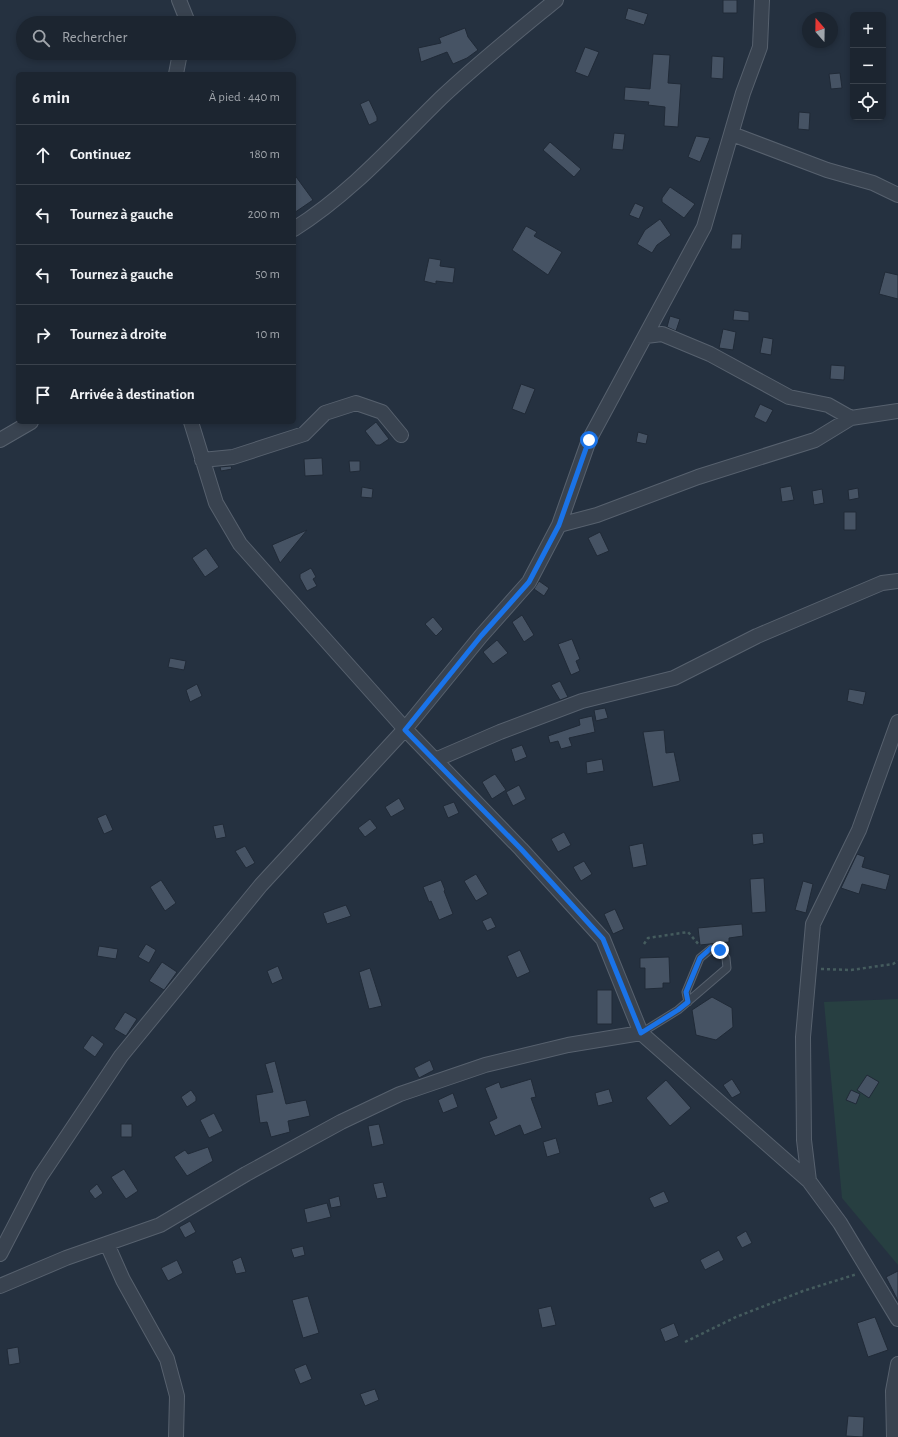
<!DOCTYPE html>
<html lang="fr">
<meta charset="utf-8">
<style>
:root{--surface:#1c2530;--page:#252d38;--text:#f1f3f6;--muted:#a0a5ab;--line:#3a424c}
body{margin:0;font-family:"Alegreya Sans",sans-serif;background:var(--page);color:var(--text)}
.controls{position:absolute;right:12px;top:12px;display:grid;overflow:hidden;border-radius:6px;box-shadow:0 2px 6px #0003}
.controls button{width:36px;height:36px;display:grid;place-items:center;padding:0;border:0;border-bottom:1px solid var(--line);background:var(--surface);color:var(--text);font:20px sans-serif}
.compass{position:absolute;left:802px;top:12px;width:36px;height:36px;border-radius:50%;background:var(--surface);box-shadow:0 2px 6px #0003;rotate:340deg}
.stop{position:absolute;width:12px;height:12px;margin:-9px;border:3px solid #1a73e8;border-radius:50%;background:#fff}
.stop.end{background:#1a73e8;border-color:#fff;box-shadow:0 1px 4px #0008}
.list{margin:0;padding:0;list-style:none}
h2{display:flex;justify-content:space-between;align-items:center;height:52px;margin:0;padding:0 16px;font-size:17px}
h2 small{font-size:13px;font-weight:400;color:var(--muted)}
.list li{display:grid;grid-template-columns:26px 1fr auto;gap:12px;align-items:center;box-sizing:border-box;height:60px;padding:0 16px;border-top:1px solid var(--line)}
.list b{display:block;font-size:15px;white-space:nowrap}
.list em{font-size:13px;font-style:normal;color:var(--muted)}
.icon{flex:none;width:22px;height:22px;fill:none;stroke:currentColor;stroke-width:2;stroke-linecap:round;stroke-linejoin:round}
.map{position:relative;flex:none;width:898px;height:1437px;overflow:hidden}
.search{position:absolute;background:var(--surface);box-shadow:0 2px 6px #0003;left:16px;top:16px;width:280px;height:44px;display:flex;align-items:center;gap:10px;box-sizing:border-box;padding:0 14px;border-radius:22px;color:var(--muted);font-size:15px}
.panel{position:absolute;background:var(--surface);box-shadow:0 2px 6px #0003;left:16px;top:72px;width:280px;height:352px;border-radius:6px}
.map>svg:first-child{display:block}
.green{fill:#273f41}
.building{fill:#465364;stroke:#202a37}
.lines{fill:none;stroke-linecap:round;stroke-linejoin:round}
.service-casing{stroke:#57616e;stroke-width:9}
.minor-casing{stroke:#57616e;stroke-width:16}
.path{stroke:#455c5e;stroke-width:2.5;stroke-dasharray:3 3;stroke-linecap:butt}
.service{stroke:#394350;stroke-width:7}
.minor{stroke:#394350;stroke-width:14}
.route{stroke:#1a73e8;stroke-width:5}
</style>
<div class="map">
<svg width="898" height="1437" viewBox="0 0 898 1437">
<rect width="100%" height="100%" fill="#253140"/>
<path class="green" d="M898 999V1265L842 1198 824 1002Z"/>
<path class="building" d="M723 0H737V13H723Z
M628 8 648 14 644 25 625 19Z
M465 28 468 37 478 50 467 58 453 64 447 52 421 62 418 48 441 43 439 38Z
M585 47 599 52 588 77 575 72Z
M653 54 670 55 668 83 681 84 678 127 664 126 665 107 648 105 649 102 624 100 625 87 650 89Z
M712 56 724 57 723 79 711 78Z
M840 73 842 88 831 89 829 74Z
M369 100 377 117V121L369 125 360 104Z
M799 112 810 113 809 130 798 129Z
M614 133 625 134 623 150 612 149Z
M696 136 710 138 700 162 688 157Z
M550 142 581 169 574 177 543 150Z
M294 174 313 200 294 213Z
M670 187 695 204 684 218 662 202V198Z
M635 203 644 207 639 219 629 215Z
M660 219 671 235 657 245 652 253 637 244 645 230Z
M526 226 537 232 534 236 562 252 548 275 512 250Z
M732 234H742L741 249H731Z
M429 258 441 260 440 266 455 268 453 283 436 281V284L424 281Z
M885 272 898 275V299L879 294Z
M734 310 749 312V321L733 320Z
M670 316 680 319 676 331 667 327Z
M723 329 736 332 733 350 719 348Z
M763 337 773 339 771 355 760 353Z
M831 365 845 366 844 380 830 379Z
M521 384 535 389 525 414 512 409Z
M760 404 773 410 766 423 754 417Z
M376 422 389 439 380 445H376L365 431Z
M638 432 648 435 646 444 636 442Z
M322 458 323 475 305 476 304 459Z
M349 461H360V471L350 472Z
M231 466 232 469 221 471 220 467Z
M791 486 794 500 782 502 780 488Z
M362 487 373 489 372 498 361 497Z
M858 488 859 498 849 500 848 490Z
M822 489 824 503 814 505 812 491Z
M844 512H856V530H844Z
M307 530 280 563 272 545Z
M600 532 609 551 597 556 588 538Z
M206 548 219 567 205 577 192 558Z
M311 568 316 577 313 579 317 586 307 591 300 578V574Z
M539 581 549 588 544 596 534 589Z
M522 615 534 635 524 642 512 622Z
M433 617 443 629 436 636 425 624Z
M572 639 580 659 576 661 580 671 571 675 558 644Z
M497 640 508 653 493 664 483 652Z
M170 658 186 661 184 670 168 667Z
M560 681 568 697 560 700 551 685Z
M197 684 202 696 190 702 186 690Z
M849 689 866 692 863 705 847 701Z
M605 708 608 718 596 721 594 710Z
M592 716 595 732 569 738 572 746 561 749 558 741 550 743 548 736 580 725 579 719Z
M664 730 666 753 674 752 680 781 653 787 643 732Z
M522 745 527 757 515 762 511 749Z
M602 759 604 771 587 774 586 762Z
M495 774 506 790 492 799 482 782Z
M519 785 526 799 513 806 506 792Z
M399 798 405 809 391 817 385 807Z
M454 802 459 813 448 818 443 806Z
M106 814 113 830 104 834 97 818Z
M370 819 377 828 365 837 358 828Z
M223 824 226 837 216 839 213 826Z
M564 832 571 845 558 852 551 839Z
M763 833 764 843 753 845 752 834Z
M643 843 647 865 633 868 629 846Z
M245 846 255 863 246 868 235 851Z
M857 854 865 857 862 867 890 875 886 890 862 884 859 894 841 888Z
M584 861 592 874 581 881 573 867Z
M476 874 488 894 476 901 464 881Z
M764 878 766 912 752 913 750 879Z
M161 880 176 903 165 911 150 887Z
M441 880 445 890 444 891 453 914 439 920 431 901 429 902 423 887Z
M803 881 813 884 806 913 795 910Z
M346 905 351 916 327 924 323 913Z
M615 909 624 929 613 934 604 914Z
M491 917 496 927 487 931 482 921Z
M742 924 743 936 729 938V942L700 945 698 928Z
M146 944 156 950 149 963 138 957Z
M99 946 118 949 116 959 97 956Z
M520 950 530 972 517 978 507 956Z
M669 957 670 983H663V988L645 989V968H640V958Z
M162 962 177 972 164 990 149 981Z
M278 966 283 979 272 984 267 971Z
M370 968 382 1006 369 1009 359 972Z
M597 990H612V1024H597Z
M712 997 732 1008 733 1027 716 1040 696 1035 692 1010Z
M125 1012 137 1019 126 1036 114 1029Z
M92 1035 104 1044 95 1057 83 1048Z
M430 1060 434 1070 419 1078 414 1068Z
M275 1061 286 1104 306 1100 310 1116 288 1121 290 1132 271 1137 267 1122 260 1123 256 1095 273 1092 265 1064Z
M867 1075 879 1082 869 1098 857 1090Z
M531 1079 536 1097 531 1098 542 1128 524 1135 520 1125 495 1136 489 1122 497 1118 485 1088 499 1082 501 1088Z
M732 1079 741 1093 732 1098 723 1085Z
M666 1080 691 1108 670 1126 646 1098Z
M609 1089 613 1102 598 1106 595 1093Z
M191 1090 196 1097V1101L187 1107 181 1097Z
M851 1090 860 1094 856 1104 846 1100Z
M453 1093 458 1107 443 1113 438 1100Z
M214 1113 223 1131 209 1138 200 1120Z
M121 1124H132V1137H121Z
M379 1124 384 1144 372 1147 368 1126Z
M556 1138 560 1153 547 1157 543 1142Z
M208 1147 213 1161 187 1176 174 1157 185 1150 188 1154Z
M124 1169 138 1191 126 1199 111 1177Z
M383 1182 387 1197 377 1199 373 1184Z
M97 1184 103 1193 95 1199 89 1191Z
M664 1191 669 1202 654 1208 649 1198Z
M339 1196 341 1206 331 1208 329 1199Z
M327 1203 331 1217 307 1223 304 1209Z
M190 1221 196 1232 185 1238 179 1227Z
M746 1231 752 1243 742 1248 736 1237Z
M303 1246 305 1255 294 1258 291 1249Z
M719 1250 724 1260 705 1270 700 1260Z
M241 1257 246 1272 236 1274 232 1261Z
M177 1260 183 1273 168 1281 161 1268Z
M898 1271V1301L886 1277Z
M308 1296 319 1333 303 1338 292 1300Z
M551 1306 556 1325 542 1328 538 1309Z
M875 1317 888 1350 868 1357 857 1323Z
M674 1323 679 1336 665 1342 660 1329Z
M18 1347 20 1363 9 1365 7 1349Z
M306 1364 312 1379 300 1384 294 1369Z
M375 1389 379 1400 365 1406 360 1394Z
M848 1416 864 1417 863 1437 846 1436Z"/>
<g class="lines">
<defs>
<path id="service" d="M641 1033 678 1010 727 968 726 958 720 950 711 949 700 958 686 992 688 1002"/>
<path id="minor" d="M179 0 187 20V23
M176 74 180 53
M732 134 827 170 873 183 898 195
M294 229C350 194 394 144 441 98 477 64 517 32 556 0
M646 336 662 334 710 354 789 397 828 405 851 418
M191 422 216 503 240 544 405 729 521 849 603 939 641 1033 809 1181 840 1223 898 1319
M0 440 31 422
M202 460 233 457 304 434 325 413 356 403 382 412 401 435
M559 525 597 515 698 477 815 440 851 418 898 411
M435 760 500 732 582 701 674 678 757 636 882 583 898 581
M809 1181 804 1140 803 1037 813 924 859 830 898 722
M107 1244 123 1280 167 1359 177 1396 176 1437
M0 1254 40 1177 121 1056 261 885 405 729 481 636 529 582 559 525 589 440 704 227 743 93 760 47 762 0
M0 1286 66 1258 160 1225 246 1174 341 1122 400 1094 485 1065 568 1045 641 1033
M894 1437 893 1391 898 1364"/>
</defs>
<use href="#service" class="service-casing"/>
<use href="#minor" class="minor-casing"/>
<path class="path" d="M644 944 648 938 688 932 700 946
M821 969 851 970 893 964 898 961
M685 1342 736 1317 803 1291 857 1274"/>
<use href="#service" class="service"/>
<use href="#minor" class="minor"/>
</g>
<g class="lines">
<path class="route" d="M589 440 559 525 529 582 481 636 405 730 521 849 603 939 641 1033 678 1010 688 1002 686 992 700 958 711 948 720 950"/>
</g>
</svg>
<div class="controls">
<button>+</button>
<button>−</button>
<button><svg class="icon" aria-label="locate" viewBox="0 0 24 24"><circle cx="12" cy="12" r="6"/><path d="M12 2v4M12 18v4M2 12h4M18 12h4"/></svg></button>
</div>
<svg class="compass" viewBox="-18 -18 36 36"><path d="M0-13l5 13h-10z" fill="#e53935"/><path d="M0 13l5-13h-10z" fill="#a0a5ab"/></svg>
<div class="stop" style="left:589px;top:440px"></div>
<div class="stop end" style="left:720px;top:950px"></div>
<div class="search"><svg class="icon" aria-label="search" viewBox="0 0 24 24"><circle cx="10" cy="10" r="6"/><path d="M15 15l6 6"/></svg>Rechercher</div>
<section class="panel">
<h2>6 min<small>À pied · 440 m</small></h2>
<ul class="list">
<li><svg class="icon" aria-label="ahead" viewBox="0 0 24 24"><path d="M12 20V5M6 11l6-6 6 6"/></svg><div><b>Continuez</b></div><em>180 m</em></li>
<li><svg class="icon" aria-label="left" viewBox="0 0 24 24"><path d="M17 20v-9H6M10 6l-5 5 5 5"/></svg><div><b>Tournez à gauche</b></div><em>200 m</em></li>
<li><svg class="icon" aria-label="left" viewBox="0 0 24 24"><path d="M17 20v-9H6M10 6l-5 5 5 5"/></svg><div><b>Tournez à gauche</b></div><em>50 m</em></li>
<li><svg class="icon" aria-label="right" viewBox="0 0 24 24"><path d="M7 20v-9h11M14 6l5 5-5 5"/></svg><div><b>Tournez à droite</b></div><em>10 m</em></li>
<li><svg class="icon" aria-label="arrive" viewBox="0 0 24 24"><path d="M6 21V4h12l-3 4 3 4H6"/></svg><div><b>Arrivée à destination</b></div></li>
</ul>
</section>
</div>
